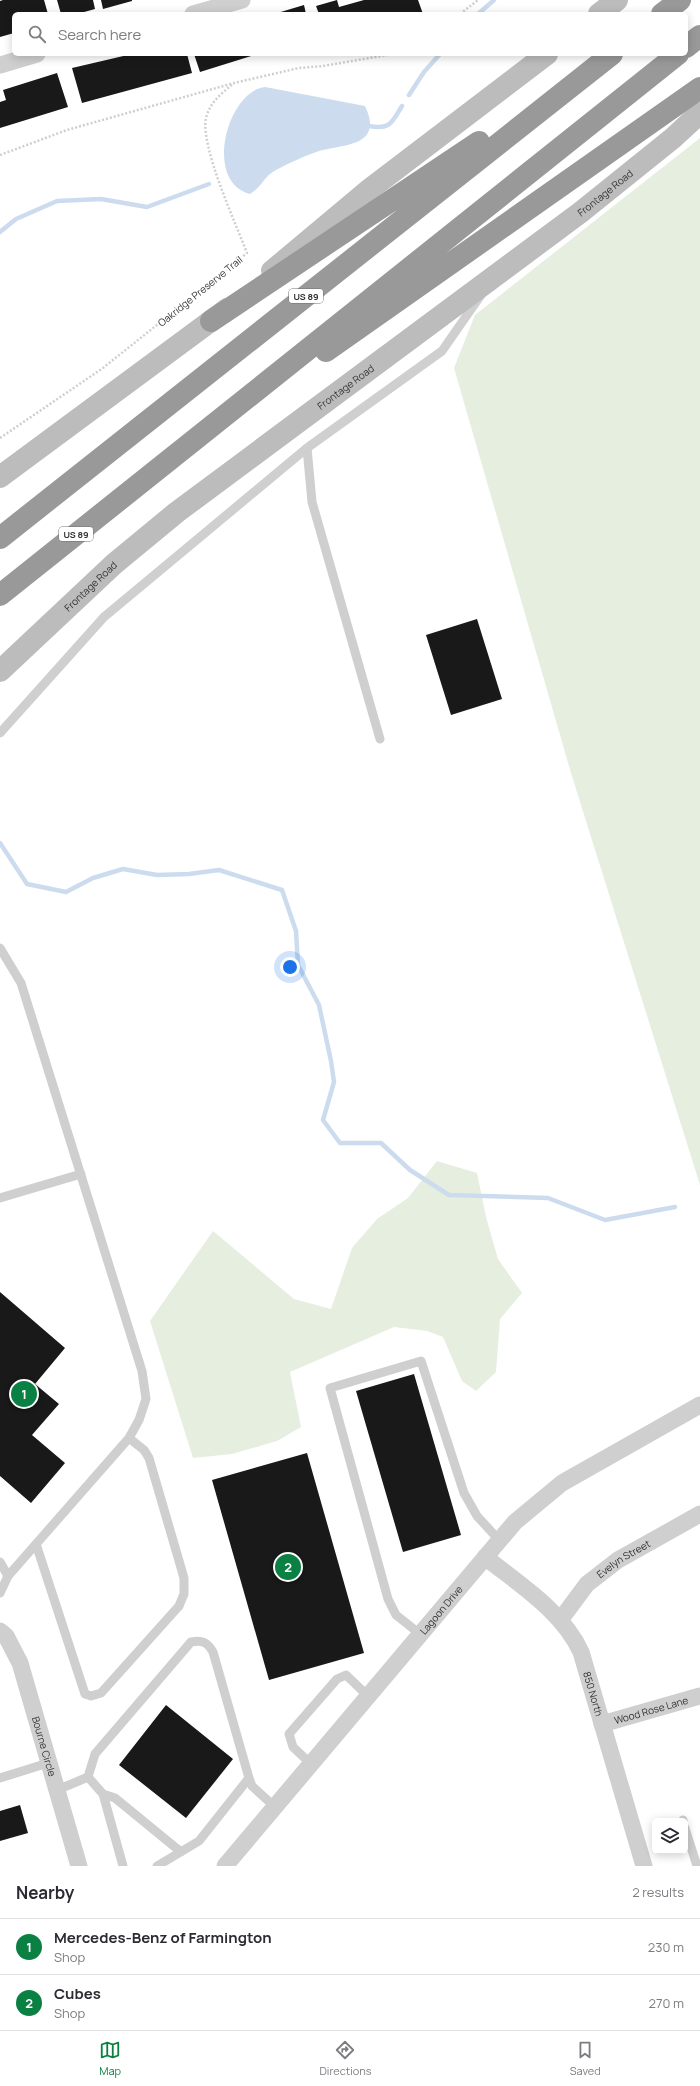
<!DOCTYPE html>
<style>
:root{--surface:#fff;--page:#f2f2f3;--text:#2b2b33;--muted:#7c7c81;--line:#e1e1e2;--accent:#0b8043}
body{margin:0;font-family:Manrope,sans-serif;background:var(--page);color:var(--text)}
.controls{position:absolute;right:12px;bottom:12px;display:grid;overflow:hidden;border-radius:6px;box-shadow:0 2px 10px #0003}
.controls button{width:36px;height:36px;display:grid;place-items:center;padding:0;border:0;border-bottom:1px solid var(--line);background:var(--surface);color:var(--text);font:20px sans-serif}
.you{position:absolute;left:290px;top:967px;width:14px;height:14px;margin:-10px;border:3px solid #fff;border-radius:50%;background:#1a73e8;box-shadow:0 0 0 6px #1a73e833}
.badge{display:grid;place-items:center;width:26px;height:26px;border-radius:50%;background:var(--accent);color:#fff;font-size:13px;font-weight:700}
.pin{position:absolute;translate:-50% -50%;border:2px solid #fff;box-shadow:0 1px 4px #0006}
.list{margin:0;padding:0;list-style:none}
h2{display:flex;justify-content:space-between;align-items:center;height:52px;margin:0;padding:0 16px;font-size:17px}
h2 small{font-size:13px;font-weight:400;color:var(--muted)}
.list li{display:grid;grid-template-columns:26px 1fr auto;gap:12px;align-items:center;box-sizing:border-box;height:56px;padding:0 16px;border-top:1px solid var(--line)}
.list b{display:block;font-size:15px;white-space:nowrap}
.list p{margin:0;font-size:13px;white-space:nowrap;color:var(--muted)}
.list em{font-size:13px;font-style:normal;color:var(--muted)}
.icon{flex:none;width:22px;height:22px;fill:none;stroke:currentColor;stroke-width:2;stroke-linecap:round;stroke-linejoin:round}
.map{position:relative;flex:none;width:700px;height:1866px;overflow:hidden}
.search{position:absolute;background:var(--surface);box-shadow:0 2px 10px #0003;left:12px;right:12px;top:12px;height:44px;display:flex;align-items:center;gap:10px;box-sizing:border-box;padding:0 14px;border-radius:6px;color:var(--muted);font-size:15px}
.sheet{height:164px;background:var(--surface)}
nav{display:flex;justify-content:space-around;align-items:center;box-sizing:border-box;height:56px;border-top:1px solid var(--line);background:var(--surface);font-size:11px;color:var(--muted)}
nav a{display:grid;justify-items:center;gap:2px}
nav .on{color:var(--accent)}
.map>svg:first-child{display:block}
.green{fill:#e6eee0}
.water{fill:#ccdcee}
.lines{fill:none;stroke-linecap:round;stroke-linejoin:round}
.stream{stroke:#ccdcee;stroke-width:4.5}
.building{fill:#191919}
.path{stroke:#cfcfcf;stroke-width:2.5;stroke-dasharray:2 2;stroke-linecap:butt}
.lane{stroke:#cfcfcf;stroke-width:9}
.street{stroke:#cfcfcf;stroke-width:17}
.secondary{stroke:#bcbcbc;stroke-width:22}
.highway{stroke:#999;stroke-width:22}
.labels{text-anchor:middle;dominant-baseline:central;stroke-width:4;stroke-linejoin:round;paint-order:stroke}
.shield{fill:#fff;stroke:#707070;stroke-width:1}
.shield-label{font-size:9px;font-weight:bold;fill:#323232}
.street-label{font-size:10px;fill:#323232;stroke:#fff}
</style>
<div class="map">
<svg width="700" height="1866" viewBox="0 0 700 1866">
<rect width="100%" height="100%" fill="#fff"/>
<path class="green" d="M700 138V1185L571 773 454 368 475 315Z
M437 1161 477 1173 486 1217 498 1259 522 1293 500 1319 496 1372 476 1391 462 1381 443 1337 427 1331 394 1327 290 1372 301 1427 277 1441 232 1454 193 1458 150 1321 213 1231 294 1299 331 1309 352 1248 377 1219 408 1198Z"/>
<path class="water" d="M265 87 365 106C384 146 345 144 319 151 305 156 289 163 276 170 264 176 262 187 250 194 203 182 227 91 265 87Z"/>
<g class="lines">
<path class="stream" d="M478 14 494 0
M409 95 424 72 440 54
M369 126C391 130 392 122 402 106
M0 232 16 219 57 201 101 199 147 207 209 184
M0 843 27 884 66 892 93 878 123 869 157 875 189 874 219 870 282 890 296 931 298 965 319 1005 331 1061 334 1082 323 1120 340 1143H381L410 1170 449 1195 548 1198 605 1220 675 1207"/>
</g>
<path class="building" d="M3 0H44L48 14H14V33L0 37V1Z
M57 0H93L95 9 77 14H61Z
M101 0H132V1L103 9Z
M337 0 339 7 364 0H418L423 14H319L316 6Z
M304 5 306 14H274Z
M132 54H187L192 73 82 103 72 68Z
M194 54H258L200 72Z
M57 73 68 107 0 128V102L6 100 3 90Z
M477 619 502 699 451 715 426 635Z
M0 1292 65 1348 35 1384 59 1404 32 1435 65 1463 31 1503 0 1476Z
M414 1374 461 1535 403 1552 356 1391Z
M307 1453 364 1653 269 1680 212 1480Z
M166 1705 233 1759 186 1818 119 1765Z
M20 1805 28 1833 0 1841V1811Z"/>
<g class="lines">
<path class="path" d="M460 14 478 0
M0 155 67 130 234 83 299 68 323 66 393 54
M0 438 103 368 247 253C236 224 200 146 206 118 210 102 222 93 234 83"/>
<path class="lane" d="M307 448 312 502 380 739
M0 733 104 617 307 448 442 351 481 295
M0 948 21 983 142 1371 146 1399 139 1420 129 1438 8 1576 0 1593
M0 1198 81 1174
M36 1544 85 1694 91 1696 101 1693 179 1606 184 1594V1578L149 1458 144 1450 129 1438
M0 1562 8 1576
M420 1634 396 1615 388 1599 330 1388 421 1361 464 1493 477 1516 499 1540
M311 1764 293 1747 289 1734 337 1679 346 1675 368 1696
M88 1777 103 1794 123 1866
M0 1778 48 1763
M57 1790 88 1777 95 1754 191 1642C203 1640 207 1642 213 1652L249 1778 252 1786 275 1807
M103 1794 115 1798 181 1852
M683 1820V1821
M685 1828 697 1866
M157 1866 199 1841 249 1778"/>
<g class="street">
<path d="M193 14 242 0"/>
<path d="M0 65 37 54"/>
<path id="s1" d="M485 1557C520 1585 562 1611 581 1652L644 1866"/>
<path id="s2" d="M561 1619 587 1584 618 1560 700 1514"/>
<path id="s3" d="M0 1631 6 1636 20 1663 79 1866"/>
<path id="s4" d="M602 1724 700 1696"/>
<path id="s5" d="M225 1866 515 1522 562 1483 700 1405"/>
</g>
<g class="secondary">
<path d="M599 14 617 0"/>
<path d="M272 271 370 189 547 54"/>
<path d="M0 477 227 309"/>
<path id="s6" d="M0 671 114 564 177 512 581 212 673 138 700 113"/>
</g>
<path class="highway" d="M662 14 680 0
M686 47 700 36
M211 321 479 142
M326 351 700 88
M0 538 612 54
M0 595 678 54"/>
</g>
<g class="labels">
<g class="shield">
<rect x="289" y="289" width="34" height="14" rx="3"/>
<rect x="59" y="527" width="34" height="14" rx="3"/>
</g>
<g class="shield-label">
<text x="306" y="296">US 89</text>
<text x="76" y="534">US 89</text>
</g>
<g class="street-label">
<text stroke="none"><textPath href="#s6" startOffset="772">Frontage Road</textPath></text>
<text transform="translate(200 291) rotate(-39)">Oakridge Preserve Trail</text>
<text stroke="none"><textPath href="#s6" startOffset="448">Frontage Road</textPath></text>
<text stroke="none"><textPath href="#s6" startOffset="124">Frontage Road</textPath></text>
<text stroke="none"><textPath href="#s2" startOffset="88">Evelyn Street</textPath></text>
<text stroke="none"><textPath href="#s5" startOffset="335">Lagoon Drive</textPath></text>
<text stroke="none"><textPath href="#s1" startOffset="180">850 North</textPath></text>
<text stroke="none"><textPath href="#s4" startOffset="51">Wood Rose Lane</textPath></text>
<text stroke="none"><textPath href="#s3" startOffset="125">Bourne Circle</textPath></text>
</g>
</g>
</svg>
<div class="controls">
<button><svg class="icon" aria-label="layers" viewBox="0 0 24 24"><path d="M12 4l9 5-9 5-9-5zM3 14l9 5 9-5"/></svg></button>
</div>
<div class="you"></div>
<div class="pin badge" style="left:24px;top:1394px">1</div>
<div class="pin badge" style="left:288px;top:1567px">2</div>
<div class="search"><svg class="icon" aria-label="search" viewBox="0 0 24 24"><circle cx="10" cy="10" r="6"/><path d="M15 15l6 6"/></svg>Search here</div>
</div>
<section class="sheet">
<h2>Nearby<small>2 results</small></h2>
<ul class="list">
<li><span class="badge">1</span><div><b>Mercedes-Benz of Farmington</b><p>Shop</p></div><em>230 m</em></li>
<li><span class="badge">2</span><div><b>Cubes</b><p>Shop</p></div><em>270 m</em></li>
</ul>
</section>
<nav>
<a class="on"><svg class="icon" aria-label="map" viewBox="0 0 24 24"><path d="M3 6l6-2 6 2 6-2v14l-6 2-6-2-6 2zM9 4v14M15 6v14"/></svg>Map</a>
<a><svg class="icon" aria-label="directions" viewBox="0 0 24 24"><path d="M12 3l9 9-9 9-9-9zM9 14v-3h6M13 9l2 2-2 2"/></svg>Directions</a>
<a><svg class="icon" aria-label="saved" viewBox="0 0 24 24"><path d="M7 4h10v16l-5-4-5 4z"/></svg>Saved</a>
</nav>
